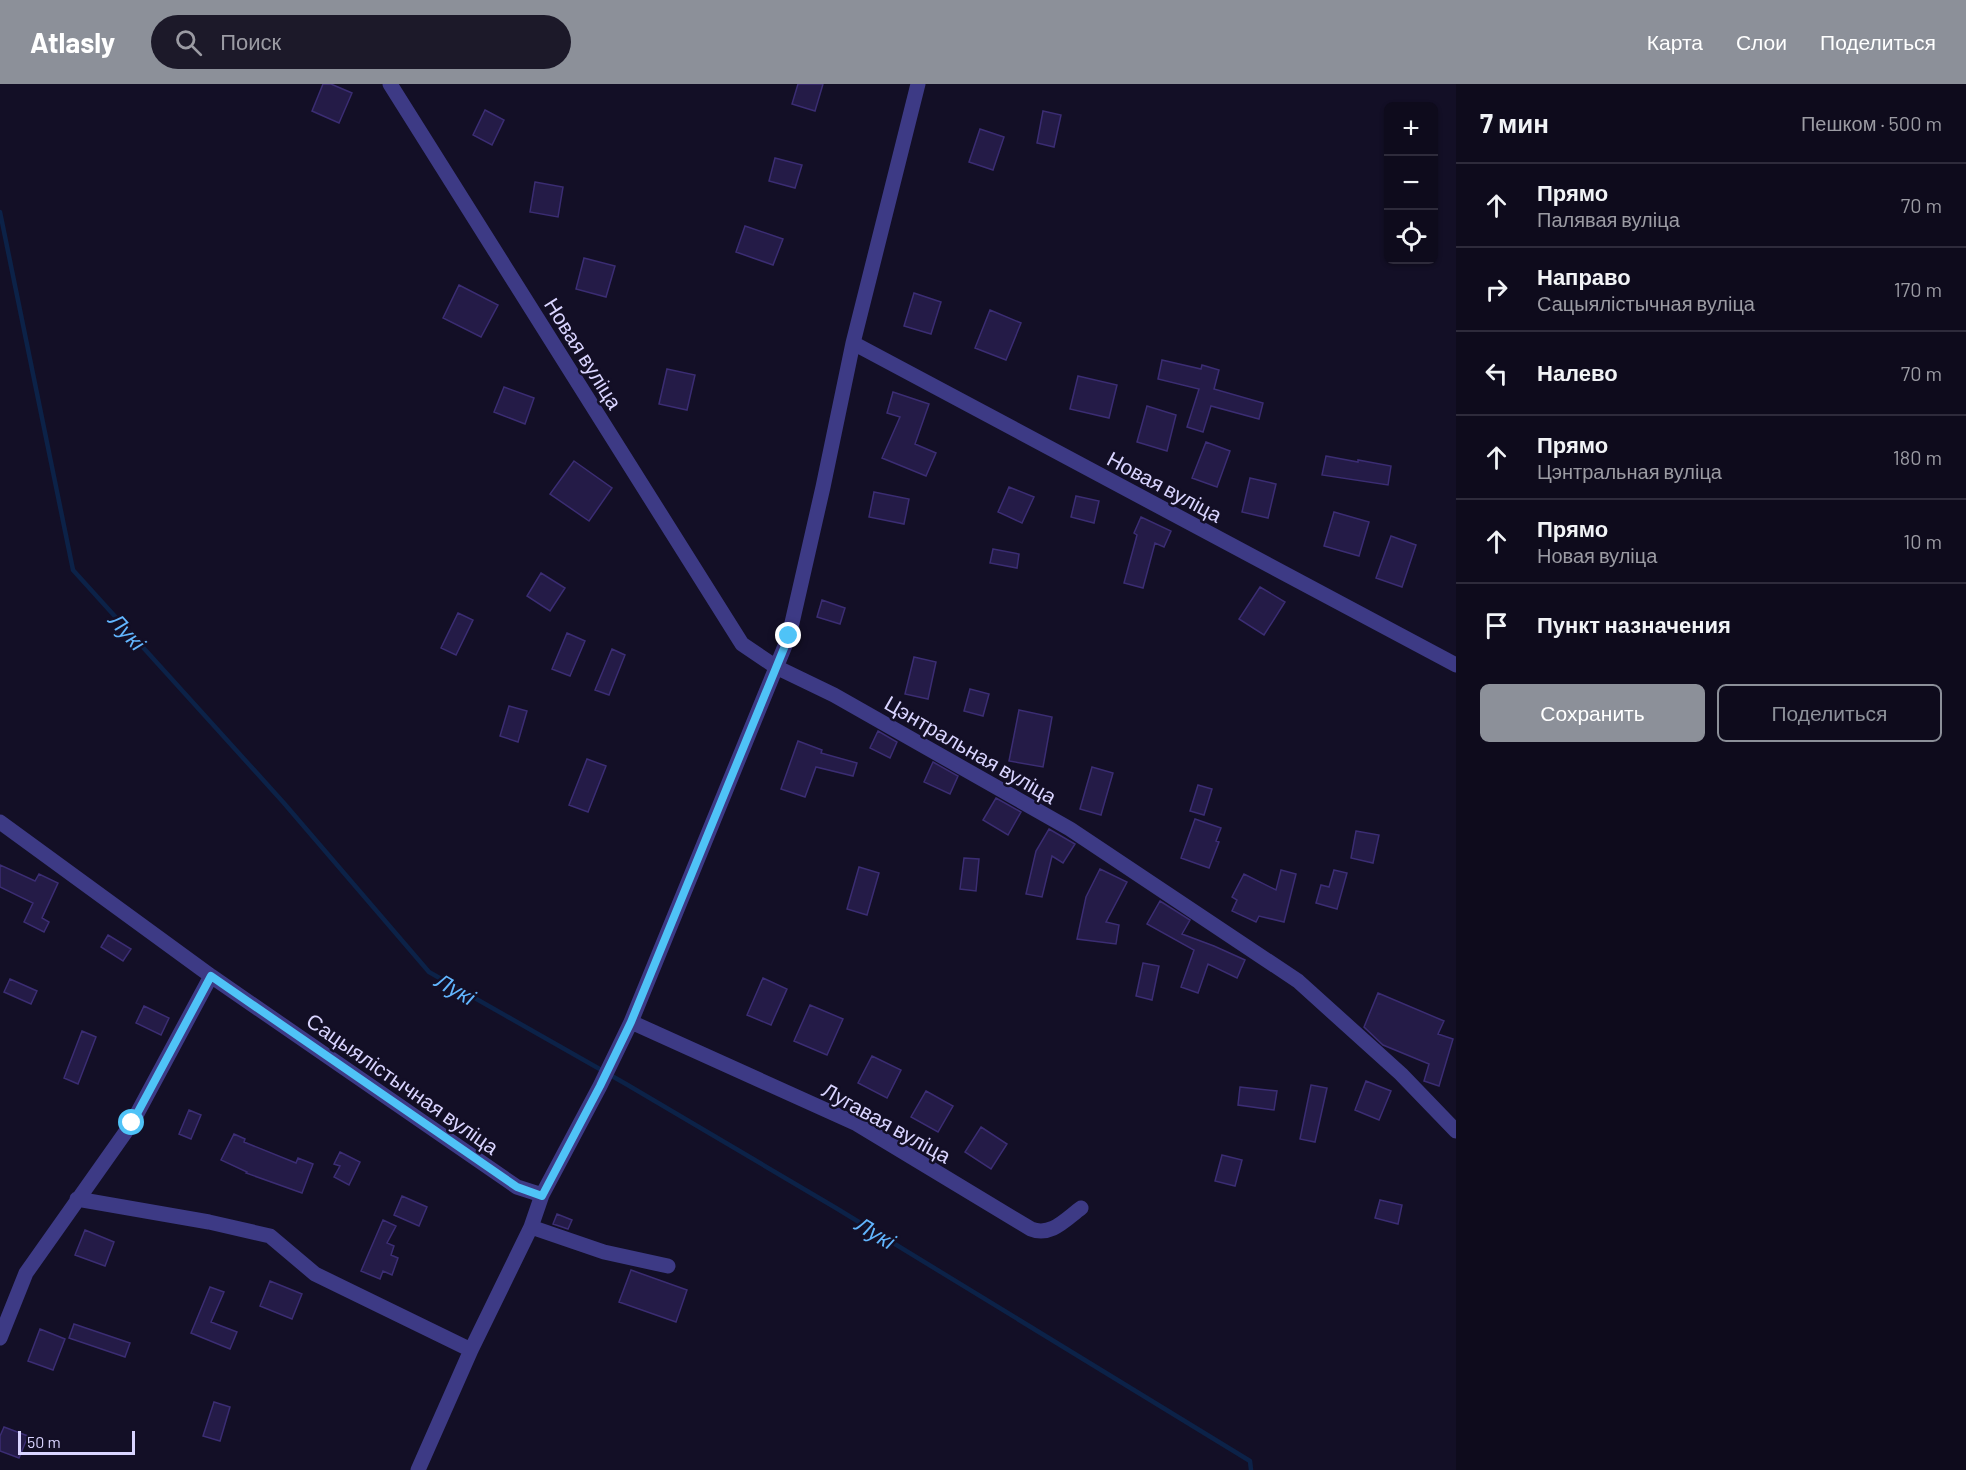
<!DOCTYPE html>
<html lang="ru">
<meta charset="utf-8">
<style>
:root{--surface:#0e0b1c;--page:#1c1929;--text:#f1f3f6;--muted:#9b9ba3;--line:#2e2b3b;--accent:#8c9099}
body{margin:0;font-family:Barlow,sans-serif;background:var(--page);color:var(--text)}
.controls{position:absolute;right:18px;top:18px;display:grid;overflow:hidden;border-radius:9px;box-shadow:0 2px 4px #0004}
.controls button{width:54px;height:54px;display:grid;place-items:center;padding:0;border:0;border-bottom:2px solid var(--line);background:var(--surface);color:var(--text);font:30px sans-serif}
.scale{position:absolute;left:18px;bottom:15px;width:117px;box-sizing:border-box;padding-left:6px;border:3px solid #d9d4ff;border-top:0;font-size:16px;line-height:21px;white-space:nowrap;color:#d9d4ff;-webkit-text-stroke:4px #130f26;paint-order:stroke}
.stop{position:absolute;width:18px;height:18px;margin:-14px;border:4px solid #4fc3f7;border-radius:50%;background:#fff}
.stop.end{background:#4fc3f7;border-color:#fff;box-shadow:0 2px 6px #0008}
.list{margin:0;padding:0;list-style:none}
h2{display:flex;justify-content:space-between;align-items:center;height:78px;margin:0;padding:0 24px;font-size:26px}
h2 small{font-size:20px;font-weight:400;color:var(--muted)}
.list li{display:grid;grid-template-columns:39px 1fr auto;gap:18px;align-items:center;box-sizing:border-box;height:84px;padding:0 24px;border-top:2px solid var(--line)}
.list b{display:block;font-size:22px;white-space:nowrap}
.list p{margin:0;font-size:20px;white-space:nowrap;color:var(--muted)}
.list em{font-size:20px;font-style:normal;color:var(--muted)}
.actions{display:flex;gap:12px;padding:18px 24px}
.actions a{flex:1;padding:14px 0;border:2px solid var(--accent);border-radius:9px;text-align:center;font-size:21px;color:var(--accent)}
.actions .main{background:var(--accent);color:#fff}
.icon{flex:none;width:33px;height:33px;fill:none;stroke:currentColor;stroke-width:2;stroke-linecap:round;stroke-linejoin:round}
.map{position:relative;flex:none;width:1456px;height:1386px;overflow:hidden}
header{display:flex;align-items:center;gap:36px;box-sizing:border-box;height:84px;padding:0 30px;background:var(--accent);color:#fff}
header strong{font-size:28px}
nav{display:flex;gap:33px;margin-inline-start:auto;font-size:21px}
.search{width:420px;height:54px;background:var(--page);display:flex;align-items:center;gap:15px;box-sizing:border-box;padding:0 21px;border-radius:33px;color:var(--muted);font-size:22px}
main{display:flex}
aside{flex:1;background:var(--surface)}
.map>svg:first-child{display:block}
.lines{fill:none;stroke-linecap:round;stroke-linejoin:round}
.stream{stroke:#0c2248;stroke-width:4.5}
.building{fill:#241b47;stroke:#3b2d73;stroke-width:1.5}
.minor{stroke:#3d3a85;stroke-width:15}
.route{stroke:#4fc3f7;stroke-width:8}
.labels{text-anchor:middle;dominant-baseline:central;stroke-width:5;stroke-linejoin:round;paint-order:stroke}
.street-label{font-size:21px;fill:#d9d4ff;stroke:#130f26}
.water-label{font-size:22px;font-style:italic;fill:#62b6ff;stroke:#130f26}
</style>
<header>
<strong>Atlasly</strong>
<div class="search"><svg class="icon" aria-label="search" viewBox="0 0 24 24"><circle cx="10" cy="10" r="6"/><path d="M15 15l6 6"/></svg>Поиск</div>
<nav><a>Карта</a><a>Слои</a><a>Поделиться</a></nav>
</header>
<main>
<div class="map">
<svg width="1456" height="1386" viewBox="0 0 1456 1386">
<rect width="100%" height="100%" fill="#130f26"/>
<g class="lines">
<path class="stream" d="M0 128 73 486 283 718 429 888 626 1000 836 1124 1250 1377 1251 1386"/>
</g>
<path class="building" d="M323 0H331L352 9 339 39 312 27Z
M798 0H823L815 27 792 20Z
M485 26 504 36 492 61 473 51Z
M1043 27 1061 31 1054 63 1037 59Z
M980 45 1004 53 993 86 969 78Z
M775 74 802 81 795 104 769 97Z
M535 98 563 103 558 133 530 128Z
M745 142 783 155 773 181 736 168Z
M584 174 615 182 606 213 576 205Z
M459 201 498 221 481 253 443 234Z
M914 209 941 218 931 250 904 242Z
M990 226 1021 239 1006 276 975 264Z
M1162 276 1201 285 1202 281 1219 286 1214 305 1263 319 1259 335 1211 322 1203 348 1187 343 1199 305 1158 295Z
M667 285 695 291 687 326 659 320Z
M1078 292 1117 301 1109 334 1070 325Z
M504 303 534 314 525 340 494 328Z
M893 308 929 320 915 360 936 369 926 392 882 374 900 333 887 329Z
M1147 322 1176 331 1167 367 1137 358Z
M1206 358 1230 367 1217 403 1192 394Z
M1326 372 1358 378V376L1391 382 1388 401 1322 391Z
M574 377 612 404 589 437 550 410Z
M1250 394 1276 400 1268 434 1242 428Z
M1009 403 1034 413 1022 439 998 428Z
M874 408 909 415 904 440 869 433Z
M1076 412 1099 417 1094 439 1071 433Z
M1334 428 1369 438 1359 472 1324 462Z
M1141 433 1171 447 1164 463 1155 459 1143 504 1124 499 1137 451 1134 449Z
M1391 452 1416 461 1402 503 1376 494Z
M993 465 1019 470 1017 484 990 479Z
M541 489 565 504 550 527 527 512Z
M1260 503 1285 518 1264 551 1239 535Z
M822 516 845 524 840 540 817 533Z
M458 529 473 536 456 571 441 564Z
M567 549 585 557 570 592 552 585Z
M612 565 625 571 609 611 595 606Z
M914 573 936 578 928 615 905 610Z
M970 605 989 610 983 632 964 627Z
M509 622 527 627 518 658 500 652Z
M1019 626 1052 633 1043 683 1009 677Z
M878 647 897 658 890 674 870 664Z
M798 657 822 666 821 669 857 679 853 692 816 683 805 713 781 705Z
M587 675 606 682 588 728 569 721Z
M933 678 958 692 950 710 924 698Z
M1092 683 1113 689 1101 731 1080 725Z
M1198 701 1212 705 1204 731 1190 727Z
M996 714 1021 728 1008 751 983 736Z
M1195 735 1221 744 1216 757 1219 758 1209 784 1181 774Z
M1049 745 1075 760 1063 779 1052 772 1042 813 1026 810 1036 767Z
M1356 747 1379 751 1373 779 1351 774Z
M964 774 979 775 976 807 960 805Z
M0 781 35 797 39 790 58 799 42 834 49 838 44 848 24 838 33 819 0 803Z
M859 783 879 789 867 831 847 825Z
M1100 785 1127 798 1106 838 1119 841 1116 860 1077 855 1086 813Z
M1281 786 1296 790 1284 838 1259 832 1256 838 1232 827 1237 816 1232 813 1244 790 1276 806Z
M1334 786 1347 789 1337 825 1316 819 1321 801 1329 803Z
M1160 817 1190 836 1182 850 1214 862 1245 876 1237 894 1208 880 1198 909 1181 903 1194 866 1147 840Z
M108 851 131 865 123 877 101 863Z
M1143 879 1159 882 1152 916 1136 912Z
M763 894 787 905 771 941 747 931Z
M10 895 37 907 31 920 4 908Z
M1378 909 1444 937 1438 950 1453 955 1439 1002 1424 997 1429 980 1383 961 1364 943Z
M810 921 843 935 827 971 794 957Z
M144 922 169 934 161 951 136 939Z
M82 947 96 953 78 1000 64 994Z
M872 972 901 986 887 1014 858 999Z
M1366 997 1391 1007 1379 1036 1355 1026Z
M1311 1001 1327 1004 1315 1058 1300 1055Z
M1240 1003 1277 1007 1274 1026 1238 1021Z
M926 1007 953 1022 938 1048 911 1033Z
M189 1026 201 1031 191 1055 179 1050Z
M981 1043 1007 1060 991 1085 965 1068Z
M234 1050 245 1055 244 1058 296 1079 298 1074 313 1080 302 1109 246 1089 247 1088 221 1076Z
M340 1068 360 1078 349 1101 334 1093 340 1082 334 1080Z
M1222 1071 1242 1076 1235 1102 1215 1097Z
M402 1112 427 1123 419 1142 394 1131Z
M1380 1116 1402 1121 1398 1140 1375 1134Z
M557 1130 572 1136 568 1145 553 1140Z
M383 1136 396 1142 387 1159 394 1162 391 1171 398 1174 392 1191 383 1187 380 1195 361 1187Z
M85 1146 114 1158 105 1182 75 1171Z
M631 1186 687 1206 676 1238 619 1218Z
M270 1197 302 1210 292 1235 260 1222Z
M210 1203 224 1208 211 1238 237 1248 230 1265 191 1249Z
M74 1240 130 1259 125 1273 69 1254Z
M40 1245 65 1255 53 1286 28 1277Z
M214 1318 230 1323 220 1357 203 1352Z
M4 1343 28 1352 19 1374 0 1367V1352Z"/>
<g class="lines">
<path class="minor" d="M390 0 742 560 776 583 834 611 1070 745 1298 897 1401 990 1456 1047
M853 259 1456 581
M0 738 211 892 517 1103 542 1111
M631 938 857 1040 1031 1145C1051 1153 1066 1135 1081 1124
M77 1115 209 1138 270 1152 315 1190 471 1266
M531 1143 604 1168 668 1182
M0 1254 26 1189 132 1039 211 892
M418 1386 471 1266 531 1143 542 1111 600 1002 631 938 789 552 823 403 853 259 918 0"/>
</g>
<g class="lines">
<path class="route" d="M132 1039 211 892 517 1103 542 1112 600 1002 631 938 789 552"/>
</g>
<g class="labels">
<g class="street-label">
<text transform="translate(584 269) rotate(58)">Новая вуліца</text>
<text transform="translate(1165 402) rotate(28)">Новая вуліца</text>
<text transform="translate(971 665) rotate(30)">Цэнтральная вуліца</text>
<text transform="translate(403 999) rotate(35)">Сацыялістычная вуліца</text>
<text transform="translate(887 1038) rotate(29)">Лугавая вуліца</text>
</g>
<g class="water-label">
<text transform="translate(128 547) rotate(48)">Лукі</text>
<text transform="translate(456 904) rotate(30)">Лукі</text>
<text transform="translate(876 1148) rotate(31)">Лукі</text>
</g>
</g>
</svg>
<div class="controls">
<button>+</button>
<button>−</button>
<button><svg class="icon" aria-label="locate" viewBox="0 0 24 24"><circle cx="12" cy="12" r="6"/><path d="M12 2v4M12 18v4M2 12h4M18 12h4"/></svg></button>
</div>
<div class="scale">50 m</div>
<div class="stop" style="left:132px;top:1039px"></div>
<div class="stop end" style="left:789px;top:552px"></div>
</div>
<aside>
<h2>7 мин<small>Пешком · 500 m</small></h2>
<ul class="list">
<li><svg class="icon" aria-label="ahead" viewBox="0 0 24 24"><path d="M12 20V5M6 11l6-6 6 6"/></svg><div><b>Прямо</b><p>Палявая вуліца</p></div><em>70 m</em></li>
<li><svg class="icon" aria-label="right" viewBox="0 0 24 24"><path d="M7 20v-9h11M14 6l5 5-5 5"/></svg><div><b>Направо</b><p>Сацыялістычная вуліца</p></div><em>170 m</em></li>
<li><svg class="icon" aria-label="left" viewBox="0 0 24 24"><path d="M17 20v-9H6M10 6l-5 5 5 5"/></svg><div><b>Налево</b></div><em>70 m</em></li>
<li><svg class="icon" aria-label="ahead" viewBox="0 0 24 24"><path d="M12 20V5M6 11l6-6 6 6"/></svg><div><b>Прямо</b><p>Цэнтральная вуліца</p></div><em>180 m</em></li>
<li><svg class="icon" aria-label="ahead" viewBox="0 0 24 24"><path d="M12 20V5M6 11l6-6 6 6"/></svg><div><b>Прямо</b><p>Новая вуліца</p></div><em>10 m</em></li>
<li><svg class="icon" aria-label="arrive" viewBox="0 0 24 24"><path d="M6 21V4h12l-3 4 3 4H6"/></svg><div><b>Пункт назначения</b></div></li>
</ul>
<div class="actions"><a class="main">Сохранить</a><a>Поделиться</a></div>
</aside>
</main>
